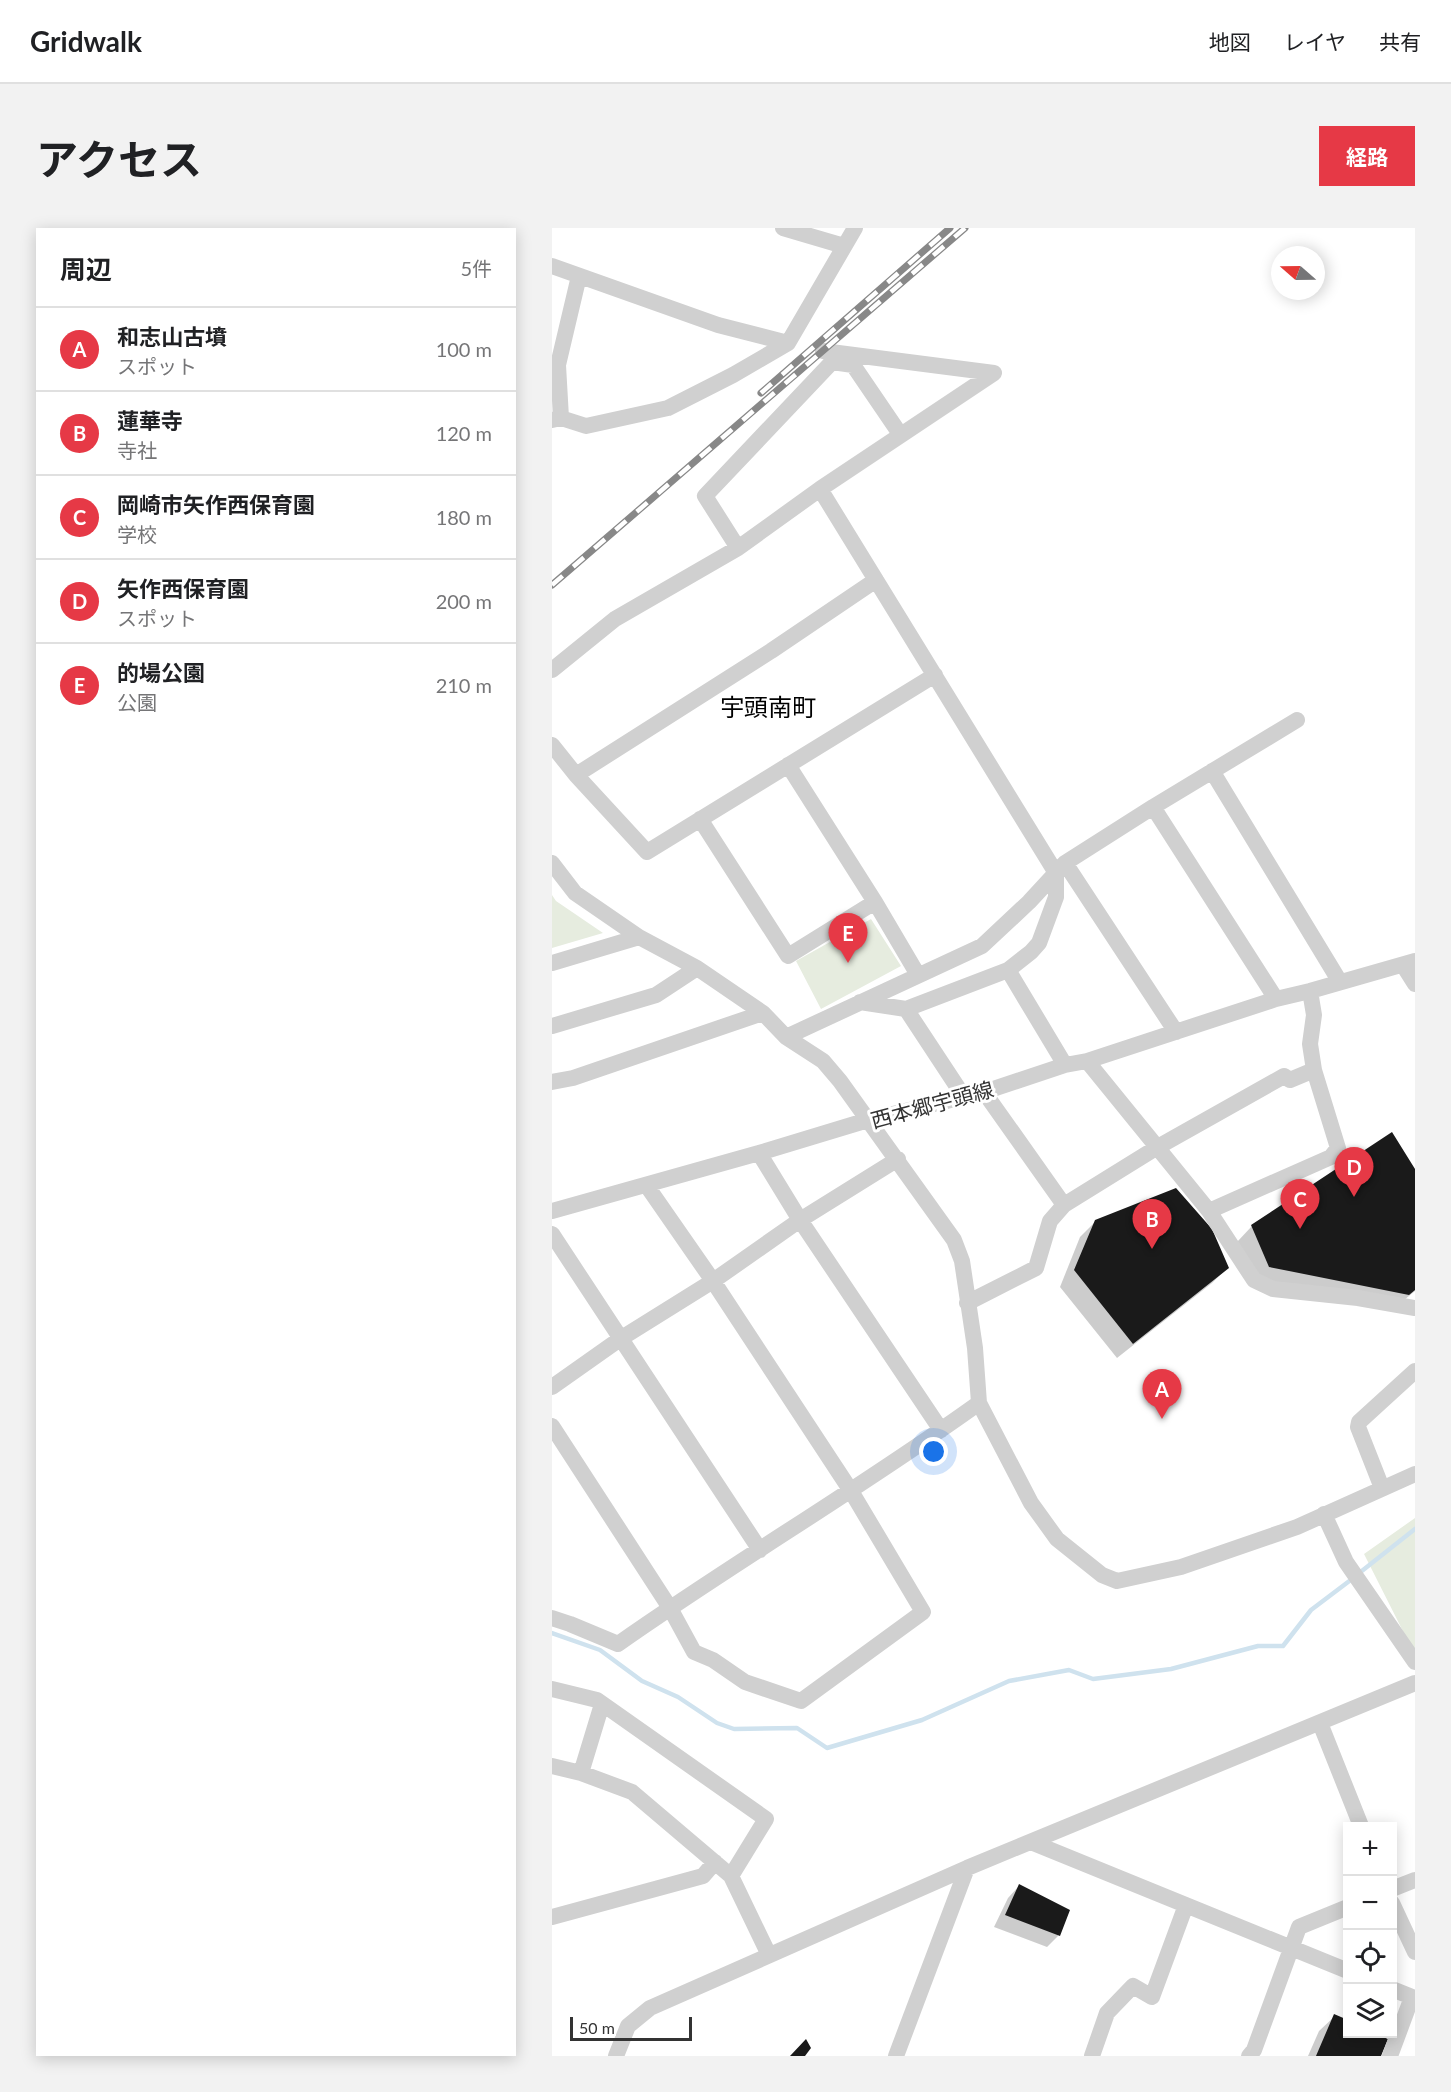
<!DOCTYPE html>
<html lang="ja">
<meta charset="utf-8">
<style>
:root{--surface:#fff;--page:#f2f2f2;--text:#202124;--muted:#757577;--line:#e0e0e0;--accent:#e63946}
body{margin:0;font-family:Lato,"Noto Sans JP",sans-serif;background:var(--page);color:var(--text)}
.controls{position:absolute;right:18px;bottom:18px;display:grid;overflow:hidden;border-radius:0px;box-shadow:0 3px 15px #0003}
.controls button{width:54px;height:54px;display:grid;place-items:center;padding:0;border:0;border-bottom:2px solid var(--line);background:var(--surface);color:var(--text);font:30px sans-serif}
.compass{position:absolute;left:719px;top:18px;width:54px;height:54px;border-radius:50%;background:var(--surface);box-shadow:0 3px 15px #0003;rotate:290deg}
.scale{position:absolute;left:18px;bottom:15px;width:122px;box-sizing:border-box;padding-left:6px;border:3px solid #333;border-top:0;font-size:16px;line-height:21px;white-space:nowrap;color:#333;-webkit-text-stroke:4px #fff;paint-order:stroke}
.you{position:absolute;left:382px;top:1224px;width:21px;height:21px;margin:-15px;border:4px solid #fff;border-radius:50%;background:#1a73e8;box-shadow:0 0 0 9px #1a73e833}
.badge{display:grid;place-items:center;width:39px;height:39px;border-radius:50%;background:var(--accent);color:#fff;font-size:20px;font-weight:700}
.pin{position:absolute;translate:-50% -50px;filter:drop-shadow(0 2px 3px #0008)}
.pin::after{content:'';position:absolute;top:32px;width:21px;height:18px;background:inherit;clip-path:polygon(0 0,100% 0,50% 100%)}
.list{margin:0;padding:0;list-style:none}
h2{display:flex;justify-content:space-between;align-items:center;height:78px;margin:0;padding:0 24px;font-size:26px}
h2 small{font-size:20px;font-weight:400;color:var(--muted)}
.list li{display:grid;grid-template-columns:39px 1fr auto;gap:18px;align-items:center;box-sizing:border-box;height:84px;padding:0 24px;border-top:2px solid var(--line)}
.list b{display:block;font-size:22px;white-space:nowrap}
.list p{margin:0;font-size:20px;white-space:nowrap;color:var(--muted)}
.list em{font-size:20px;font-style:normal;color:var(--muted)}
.icon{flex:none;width:33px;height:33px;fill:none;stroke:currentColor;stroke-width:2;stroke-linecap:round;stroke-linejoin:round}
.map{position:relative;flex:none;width:863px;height:1828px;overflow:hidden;border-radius:0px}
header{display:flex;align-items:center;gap:36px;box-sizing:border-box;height:84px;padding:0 30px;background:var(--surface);border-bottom:2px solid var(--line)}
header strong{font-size:28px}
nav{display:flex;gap:33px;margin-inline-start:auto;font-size:21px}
.intro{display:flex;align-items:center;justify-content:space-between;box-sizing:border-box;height:144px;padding:0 36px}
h1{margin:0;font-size:42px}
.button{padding:15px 27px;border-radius:0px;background:var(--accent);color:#fff;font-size:21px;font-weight:700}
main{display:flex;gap:36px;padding:0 36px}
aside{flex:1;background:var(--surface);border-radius:0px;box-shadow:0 3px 15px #0003}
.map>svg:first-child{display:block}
.green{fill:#e6ecdf}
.shadow{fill:#0003}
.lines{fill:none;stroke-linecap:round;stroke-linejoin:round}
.stream{stroke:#cfe2ee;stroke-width:4.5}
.building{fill:#1a1a1a}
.minor{stroke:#d0d0d0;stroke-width:16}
.rail-casing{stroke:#888;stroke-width:7}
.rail{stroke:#fff;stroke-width:4.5;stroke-dasharray:14;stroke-linecap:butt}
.labels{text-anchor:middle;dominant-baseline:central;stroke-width:6;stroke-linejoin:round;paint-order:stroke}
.street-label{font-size:21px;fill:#333;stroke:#fff}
.quarter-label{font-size:24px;fill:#000;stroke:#fff}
</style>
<header>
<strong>Gridwalk</strong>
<nav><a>地図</a><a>レイヤ</a><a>共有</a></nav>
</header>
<div class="intro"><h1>アクセス</h1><a class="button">経路</a></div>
<main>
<aside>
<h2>周辺<small>5件</small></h2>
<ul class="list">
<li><span class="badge">A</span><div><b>和志山古墳</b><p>スポット</p></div><em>100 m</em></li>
<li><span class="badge">B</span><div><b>蓮華寺</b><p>寺社</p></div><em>120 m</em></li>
<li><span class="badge">C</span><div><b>岡崎市矢作西保育園</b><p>学校</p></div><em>180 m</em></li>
<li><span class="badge">D</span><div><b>矢作西保育園</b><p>スポット</p></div><em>200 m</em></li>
<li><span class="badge">E</span><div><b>的場公園</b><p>公園</p></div><em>210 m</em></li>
</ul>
</aside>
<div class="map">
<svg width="863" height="1828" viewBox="0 0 863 1828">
<rect width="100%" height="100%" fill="#fff"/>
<path class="green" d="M0 667 4 673 51 705 0 720Z
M319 691 349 738 269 781 244 733Z
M863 1290V1427L812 1326Z"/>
<path class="shadow" d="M863 944V1063L840 1082 701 1054 685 1014 700 998Z
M544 993 675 1040 660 1055 565 1130 508 1059 528 1009Z
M467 1658 517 1683 506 1708 495 1719 442 1699 456 1670Z
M783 1788 796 1806H820L834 1812 827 1828H756L767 1803Z"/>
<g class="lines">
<path class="stream" d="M806 1346 863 1301
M0 1405 48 1422 90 1453 126 1469 165 1495 182 1501 245 1500 275 1520 370 1492 457 1453 517 1442 541 1451 619 1441 706 1418H731L759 1382 800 1351"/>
</g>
<path class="building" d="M840 904 863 941V1062L857 1067 717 1039 699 997Z
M624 960 660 1001 677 1040 581 1116 522 1042 543 992Z
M467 1656 518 1682 508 1708 453 1687Z
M782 1786 796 1792V1806H824L836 1811 829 1828H764Z
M254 1811 259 1820 253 1828H238Z"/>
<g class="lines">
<path class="minor" d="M231 0 292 18
M0 38 166 97 236 115
M271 123 442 145
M9 190 6 137 27 48
M0 192 9 190 34 198 116 180 181 147 236 115 303 0
M268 261 504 645V669L487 715 479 724 456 742 513 837
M186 320 153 268 280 134 301 137 348 206
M0 442 63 391 186 320 268 261 442 145
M0 517 24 547 95 624 383 447
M236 537 323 674 366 747
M660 543 788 754
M24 547 219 423 324 352
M601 579 724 771
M148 591 236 728 323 674
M0 635 23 665 87 709 145 740 211 785 234 809 271 833 288 853 402 1012 410 1033 423 1120 427 1175 479 1275 505 1311 550 1347 565 1353 629 1339 745 1299 863 1246
M513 635 624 804
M0 735 87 709
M851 737 863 756
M308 774 354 781 412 869
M354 781 456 742
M0 798 104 767 145 740
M234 809 430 718 477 674 513 635 601 579 745 492
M535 833 657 983 702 1052 721 1061 806 1070 863 1080
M0 854 21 850 211 785
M432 864 512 977 604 920 732 848 738 852 762 842
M207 925 248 992 389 1202
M0 983 207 925 316 892 432 864 513 837 535 833 724 771 758 763 863 733
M657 983 779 929 786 920 762 842 758 816 762 787 758 763
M0 1006 208 1322
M415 1075 484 1040 498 993 512 977
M0 1159 68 1111 161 1053 248 992 346 931
M0 1198 118 1380 142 1424 161 1432 193 1454 249 1473 371 1384 299 1263 161 1053 95 958
M830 1260 806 1199 807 1194 863 1143
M772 1286 794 1334 863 1434
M0 1390 18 1396 66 1416C184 1333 309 1260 427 1175
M0 1461 45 1472 214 1591 179 1648
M768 1495 809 1598
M0 1538 29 1545 80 1564 179 1648 217 1727
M29 1545 50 1476
M479 1614 796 1743
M840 1661 863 1652
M840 1675 863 1724
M0 1689 151 1648 163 1634
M64 1828 76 1798 98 1780 415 1640 863 1455
M344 1828 415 1640
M540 1828 555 1785 581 1758 600 1769 634 1677
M697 1828 702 1822 747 1699 796 1679
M838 1828 860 1769 840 1761"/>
<defs>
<path id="rail" d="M209 165 398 0
M0 357 413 0"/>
</defs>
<use href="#rail" class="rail-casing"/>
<use href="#rail" class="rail"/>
</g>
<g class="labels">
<g class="street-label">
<text transform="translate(380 876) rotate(-15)">西本郷宇頭線</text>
</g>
<g class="quarter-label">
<text x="216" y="478">宇頭南町</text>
</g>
</g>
</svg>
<div class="controls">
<button>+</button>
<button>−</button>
<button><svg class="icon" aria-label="locate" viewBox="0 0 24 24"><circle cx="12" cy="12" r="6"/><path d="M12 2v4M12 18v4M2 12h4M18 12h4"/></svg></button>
<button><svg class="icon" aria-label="layers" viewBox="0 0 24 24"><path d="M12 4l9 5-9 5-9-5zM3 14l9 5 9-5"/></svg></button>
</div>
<svg class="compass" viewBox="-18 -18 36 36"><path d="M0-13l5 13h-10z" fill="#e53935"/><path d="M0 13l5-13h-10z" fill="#757577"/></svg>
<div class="scale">50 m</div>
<div class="you"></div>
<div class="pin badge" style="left:610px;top:1191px">A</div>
<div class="pin badge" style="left:600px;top:1021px">B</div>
<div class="pin badge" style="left:748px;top:1001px">C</div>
<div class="pin badge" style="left:802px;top:969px">D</div>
<div class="pin badge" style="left:296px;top:735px">E</div>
</div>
</main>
